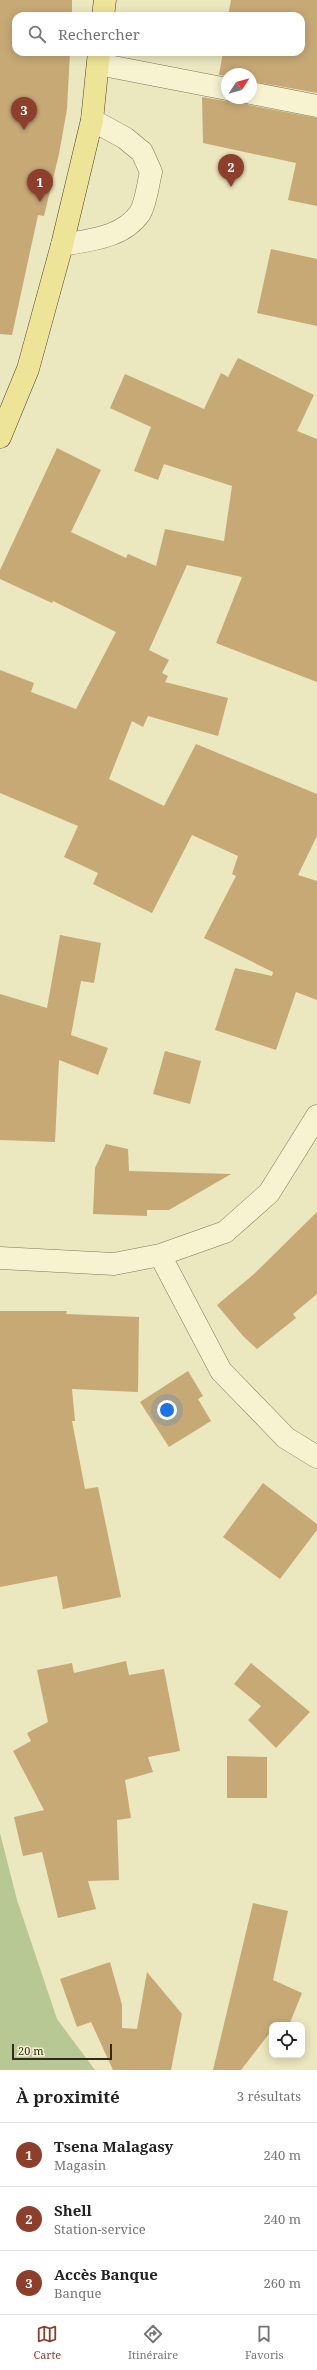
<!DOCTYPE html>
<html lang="fr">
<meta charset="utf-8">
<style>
:root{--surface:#fff;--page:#f2f2f2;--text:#222;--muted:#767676;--line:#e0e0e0;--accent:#8e3f2c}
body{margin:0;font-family:"Noto Serif",serif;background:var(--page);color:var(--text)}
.controls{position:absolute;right:12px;bottom:12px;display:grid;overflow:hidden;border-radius:8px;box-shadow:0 2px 10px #0003}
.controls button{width:36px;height:36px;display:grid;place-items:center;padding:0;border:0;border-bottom:1px solid var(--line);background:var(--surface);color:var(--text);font:20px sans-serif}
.compass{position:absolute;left:221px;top:68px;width:36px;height:36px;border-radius:50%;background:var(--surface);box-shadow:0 2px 10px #0003;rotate:54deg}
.scale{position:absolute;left:12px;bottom:10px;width:100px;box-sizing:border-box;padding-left:4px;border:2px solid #332c1c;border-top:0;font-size:11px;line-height:14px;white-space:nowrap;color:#332c1c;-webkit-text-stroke:3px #f3f0ce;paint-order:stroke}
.you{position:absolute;left:167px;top:1410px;width:14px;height:14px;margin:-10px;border:3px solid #fff;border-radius:50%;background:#1a73e8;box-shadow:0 0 0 6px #1a73e833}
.badge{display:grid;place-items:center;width:26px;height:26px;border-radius:50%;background:var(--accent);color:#fff;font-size:13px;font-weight:700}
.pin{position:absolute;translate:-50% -33px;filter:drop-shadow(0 1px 2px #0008)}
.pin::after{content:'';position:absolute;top:21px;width:14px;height:12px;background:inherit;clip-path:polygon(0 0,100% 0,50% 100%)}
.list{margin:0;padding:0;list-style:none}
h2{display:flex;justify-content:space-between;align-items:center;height:52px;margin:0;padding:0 16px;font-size:17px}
h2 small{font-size:13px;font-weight:400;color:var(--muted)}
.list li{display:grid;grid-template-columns:26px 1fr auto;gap:12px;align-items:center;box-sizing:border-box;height:64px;padding:0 16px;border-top:1px solid var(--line)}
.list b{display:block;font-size:15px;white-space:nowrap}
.list p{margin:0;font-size:13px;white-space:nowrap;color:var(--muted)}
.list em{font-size:13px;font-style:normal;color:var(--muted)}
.icon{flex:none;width:22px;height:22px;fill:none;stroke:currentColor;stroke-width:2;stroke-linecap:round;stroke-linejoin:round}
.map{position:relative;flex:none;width:317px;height:2070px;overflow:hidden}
.search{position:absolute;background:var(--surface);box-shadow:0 2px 10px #0003;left:12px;right:12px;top:12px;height:44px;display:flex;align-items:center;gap:10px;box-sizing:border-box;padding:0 14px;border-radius:12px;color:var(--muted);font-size:15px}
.sheet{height:244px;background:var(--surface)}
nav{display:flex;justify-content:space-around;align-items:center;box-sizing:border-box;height:56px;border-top:1px solid var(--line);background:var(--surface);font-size:11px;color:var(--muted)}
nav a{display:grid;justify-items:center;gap:2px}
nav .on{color:var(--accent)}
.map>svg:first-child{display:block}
.green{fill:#b7c894}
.building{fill:#c7a976}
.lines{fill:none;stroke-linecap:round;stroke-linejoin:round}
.minor-casing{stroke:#837758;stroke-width:23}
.major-casing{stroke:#50442d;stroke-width:23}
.minor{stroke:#f7f3d1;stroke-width:22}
.major{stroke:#ede497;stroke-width:22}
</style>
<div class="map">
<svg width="317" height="2070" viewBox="0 0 317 2070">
<rect width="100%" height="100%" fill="#ebe7bf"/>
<path class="green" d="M0 1833 17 1900 57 2019 95 2070H0Z"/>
<path class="building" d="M0 0H72V16H16V52H70L67 109 59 154 44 216 38 215 12 335 0 334Z
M231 0H317V93L251 81V74H227V76L219 75 223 52H301V16H228Z
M202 97 225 101 240 98 249 105 317 118V206L288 200 296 163 203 143Z
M271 249 317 259V326L257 313Z
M238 358 314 395 297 431 317 439V682L216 643 242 577 187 565 149 650 169 660 162 673 168 676 165 682 228 698 218 736 148 716 143 727 132 721 109 779 164 806 196 744 317 794V836L298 875 317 881V1000L296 992 276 1050 215 1030 235 968 272 976 273 972 204 938 236 876 232 874 238 856 192 835 152 913 93 884 98 873 64 857 78 826 0 793V670L34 683 31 692 76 709 116 632 53 601 52 603 0 579V570L57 448 101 470 71 532 126 558 128 554 156 566 165 529 224 541 232 486 164 464 158 480 134 471 151 427 110 408 125 374 204 409 221 373 228 377Z
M60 935 101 943 94 983 81 981 71 1035 108 1048 98 1075 59 1060 55 1142 0 1140V994L47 1008Z
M165 1051 201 1061 190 1104 153 1094Z
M106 1144 128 1149 129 1171 231 1174 169 1210H147V1216L93 1214 95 1168Z
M317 1212V1294L293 1314 296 1318 257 1349 243 1336 217 1305 254 1274Z
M0 1311H67L66 1314 139 1317 138 1392 72 1389 75 1421H72L85 1489 98 1487 121 1597 63 1609 57 1576 0 1587Z
M188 1371 203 1396 198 1399 211 1421 169 1447 140 1402Z
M263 1483 317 1524V1530L280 1579 223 1537Z
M126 1661 129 1675 164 1669 180 1751 148 1757 153 1772 125 1780 131 1818 117 1820 119 1880 88 1881 96 1909 58 1918 42 1852 23 1856 14 1817 44 1810 13 1751 31 1741 27 1733 48 1722 37 1670 72 1663 74 1673Z
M251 1663 310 1712 276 1748 248 1720 261 1706 234 1684Z
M227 1756 267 1757V1798H227Z
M253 1903 288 1911 273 1980 302 1993 289 2025H272V2030L241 2070H213Z
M110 1962 122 2005V2028L137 2029 147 1972 182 2014 171 2070H113L91 2022 77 2027 60 1979Z"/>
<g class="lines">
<defs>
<path id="minor" d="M98 64 227 89
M251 93 317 106
M62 245C89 240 123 238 140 213 146 203 148 184 151 172L142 152 125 138 92 120
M160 1255 221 1371 286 1438 317 1457
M0 1258 114 1264 160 1255 225 1232 269 1193 317 1116"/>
<path id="major" d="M103 16 105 0
M0 437 28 369 62 245 92 120 99 52"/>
</defs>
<use href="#minor" class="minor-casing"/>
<use href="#major" class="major-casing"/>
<use href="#minor" class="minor"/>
<use href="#major" class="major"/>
</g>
</svg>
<div class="controls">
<button><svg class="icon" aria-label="locate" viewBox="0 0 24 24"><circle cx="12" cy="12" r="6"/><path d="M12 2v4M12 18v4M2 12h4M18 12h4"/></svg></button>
</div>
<svg class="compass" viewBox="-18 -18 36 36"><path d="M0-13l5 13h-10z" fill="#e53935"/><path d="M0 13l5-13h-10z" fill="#767676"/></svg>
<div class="scale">20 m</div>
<div class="you"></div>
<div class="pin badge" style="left:40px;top:202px">1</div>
<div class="pin badge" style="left:231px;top:187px">2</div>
<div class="pin badge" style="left:24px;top:130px">3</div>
<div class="search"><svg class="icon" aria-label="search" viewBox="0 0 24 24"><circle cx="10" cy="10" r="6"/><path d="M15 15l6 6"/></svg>Rechercher</div>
</div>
<section class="sheet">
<h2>À proximité<small>3 résultats</small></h2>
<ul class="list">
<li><span class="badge">1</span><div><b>Tsena Malagasy</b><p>Magasin</p></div><em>240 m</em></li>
<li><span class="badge">2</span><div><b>Shell</b><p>Station-service</p></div><em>240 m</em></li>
<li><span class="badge">3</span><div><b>Accès Banque</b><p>Banque</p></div><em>260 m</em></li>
</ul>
</section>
<nav>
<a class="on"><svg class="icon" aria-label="map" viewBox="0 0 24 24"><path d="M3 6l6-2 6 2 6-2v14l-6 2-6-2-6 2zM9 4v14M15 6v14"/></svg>Carte</a>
<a><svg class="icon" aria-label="directions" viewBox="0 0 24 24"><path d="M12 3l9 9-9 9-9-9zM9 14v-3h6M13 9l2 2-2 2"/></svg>Itinéraire</a>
<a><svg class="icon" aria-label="saved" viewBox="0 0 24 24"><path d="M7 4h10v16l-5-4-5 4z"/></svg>Favoris</a>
</nav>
